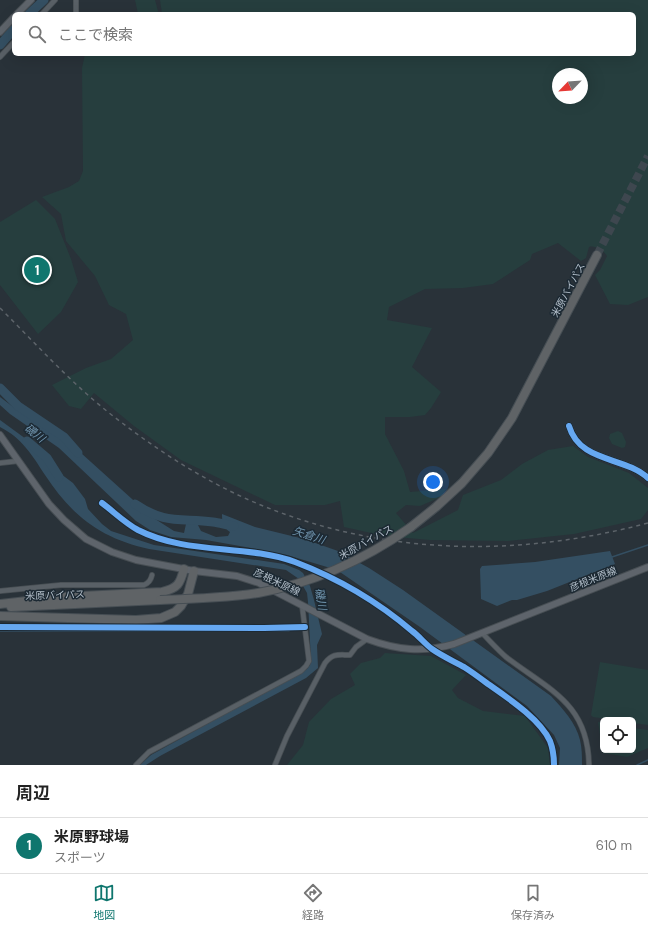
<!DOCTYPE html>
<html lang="ja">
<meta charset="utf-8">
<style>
:root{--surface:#fff;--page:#f2f2f2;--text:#222;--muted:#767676;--line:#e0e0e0;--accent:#0f766e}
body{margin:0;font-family:"DM Sans","Noto Sans JP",sans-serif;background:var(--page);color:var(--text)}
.controls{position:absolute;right:12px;bottom:12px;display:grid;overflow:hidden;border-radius:6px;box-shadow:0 4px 16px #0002}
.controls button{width:36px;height:36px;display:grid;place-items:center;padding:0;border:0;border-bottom:1px solid var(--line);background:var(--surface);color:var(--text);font:20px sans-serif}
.compass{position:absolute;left:552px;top:68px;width:36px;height:36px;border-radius:50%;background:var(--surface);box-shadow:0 4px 16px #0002;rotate:245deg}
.you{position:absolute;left:433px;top:482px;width:14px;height:14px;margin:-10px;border:3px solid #fff;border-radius:50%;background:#1a73e8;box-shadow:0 0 0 6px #1a73e833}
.badge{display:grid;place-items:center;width:26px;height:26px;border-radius:50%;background:var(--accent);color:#fff;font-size:13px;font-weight:700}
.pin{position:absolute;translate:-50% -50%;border:2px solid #fff;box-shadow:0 1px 4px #0006}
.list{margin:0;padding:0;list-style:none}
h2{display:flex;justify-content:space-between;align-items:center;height:52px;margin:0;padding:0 16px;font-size:17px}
h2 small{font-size:13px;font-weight:400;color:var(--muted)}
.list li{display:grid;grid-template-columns:26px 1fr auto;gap:12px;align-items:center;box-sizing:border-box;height:56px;padding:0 16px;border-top:1px solid var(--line)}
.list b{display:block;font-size:15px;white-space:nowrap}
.list p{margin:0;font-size:13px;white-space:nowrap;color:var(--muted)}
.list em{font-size:13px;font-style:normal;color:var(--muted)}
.icon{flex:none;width:22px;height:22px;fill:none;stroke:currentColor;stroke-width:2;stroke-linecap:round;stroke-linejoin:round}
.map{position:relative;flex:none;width:648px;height:765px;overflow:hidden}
.search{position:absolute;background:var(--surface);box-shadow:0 4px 16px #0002;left:12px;right:12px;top:12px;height:44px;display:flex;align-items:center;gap:10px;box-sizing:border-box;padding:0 14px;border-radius:6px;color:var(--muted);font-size:15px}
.sheet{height:108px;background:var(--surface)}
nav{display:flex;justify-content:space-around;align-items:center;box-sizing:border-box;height:56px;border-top:1px solid var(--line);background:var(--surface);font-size:11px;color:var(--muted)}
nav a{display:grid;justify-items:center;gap:2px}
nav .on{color:var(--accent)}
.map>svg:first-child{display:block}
.green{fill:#263e3e;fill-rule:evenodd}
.water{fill:#344f62}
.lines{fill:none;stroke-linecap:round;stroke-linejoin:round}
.stream{stroke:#344f62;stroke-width:1.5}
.river{stroke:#344f62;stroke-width:9}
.highway-tunnel{stroke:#3e474f;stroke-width:8;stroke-dasharray:8 4;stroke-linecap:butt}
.street-casing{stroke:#474e53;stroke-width:6}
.secondary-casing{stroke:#474e53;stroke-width:8}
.highway-casing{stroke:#464e54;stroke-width:10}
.street{stroke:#596066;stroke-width:4.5}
.secondary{stroke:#5e646b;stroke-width:6}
.highway{stroke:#5f6366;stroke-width:8}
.rail{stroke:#5d646a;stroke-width:1.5;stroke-dasharray:4 4;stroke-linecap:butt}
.highway-bridge-casing{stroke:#464e54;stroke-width:10;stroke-linecap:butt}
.highway-bridge{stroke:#5f6366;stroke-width:8}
.cycleway-casing{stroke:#1c2933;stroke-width:8}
.cycleway{stroke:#66a8f1;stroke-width:6}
.labels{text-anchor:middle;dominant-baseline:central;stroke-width:3;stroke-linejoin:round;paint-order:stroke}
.street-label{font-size:10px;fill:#b3bfca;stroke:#1c2933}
.water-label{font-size:11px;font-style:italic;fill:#7195ae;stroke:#1c2933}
</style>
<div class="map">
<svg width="648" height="765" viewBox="0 0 648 765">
<rect width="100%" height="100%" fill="#293239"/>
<path class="green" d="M135 0H155L158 11 157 14H138Z
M160 0H648V297L628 305 610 304 595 275 600 270 607 256C604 251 595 245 589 247L586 258 581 261 558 243 532 254 530 260 493 284 463 288 425 289 389 307 387 320 432 328 412 367 441 392 431 408 425 415 410 417H385V434L404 471 410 492 446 489 441 497 420 506 406 505 396 513 413 533 458 510 463 495 501 480 522 464 548 450 573 446 588 457 629 473 648 488V510L641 519 574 534 508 541 430 540 385 536 344 527 340 501 325 505H275L181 460 134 426 94 393 81 409 69 406 52 385 86 368 111 359 133 340 126 314 109 305 95 276 66 241 61 214 42 197 69 187 79 181 83 171 82 68 85 54H634V14H162ZM558 74H582V98H558Z
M36 200 55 219 71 259 78 282 61 312 38 334 0 285V222Z
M618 431 622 433 626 442 625 447 622 448 612 444 609 438 610 434Z
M385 653 431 656 466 675 452 690 458 698 483 711 525 716 548 748 550 765H287L303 745 309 722 331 699 355 685 350 674 361 663 380 658Z
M600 662 648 670V725L633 723V720H614L593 717 591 715Z
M598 722 603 723V750H633V728L648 730V748L627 757 603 753Z"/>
<path class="water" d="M0 397 20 412 59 435 81 453 152 517 174 531 184 533 186 524 192 518 198 519V525L201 531 216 537 228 536 230 532C223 527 222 523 222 514L255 527 304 539 338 551 369 568 403 590 551 696C563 709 576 723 580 740 582 748 582 757 582 765H559L560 748 554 735 527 706 420 627 337 570 287 555 251 548 206 540 171 537 150 530 136 521 59 448 10 414 0 405Z
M0 420 26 439 57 471 73 483 85 499 88 509 102 524 111 531 154 545 284 564 299 570 303 573 310 586 314 600 322 634 317 645 318 668 306 678 160 756 146 765H140L151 755 307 669 310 665 311 661 308 602 307 593 299 579 286 570 149 549C100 538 72 516 45 475 32 455 22 438 0 427Z
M610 551 615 564 547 591 517 600H512L497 606 481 599 480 569 482 566 535 562Z"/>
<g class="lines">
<path class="stream" d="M612 557 648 545
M0 631H289
M637 765 648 760"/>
<path class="river" d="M29 14 44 0
M0 45 14 29
M0 388 18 406 64 437 78 453
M27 441 47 458 59 477
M135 504C164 524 180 518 213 522 220 523 227 525 234 526"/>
<path class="highway-tunnel" d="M597 255 648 156"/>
<defs>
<path id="street" d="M76 0V14
M42 14 55 0
M0 57 14 42
M0 463 18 461
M102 503C114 512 125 523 138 530 187 555 245 544 295 562 337 578 378 602 412 631 419 636 425 644 432 649 442 656 453 661 464 667 472 672 480 678 488 684 508 698 540 719 550 741 553 749 554 757 554 765
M0 591 61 585H144C149 583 151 580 152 575
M0 627 264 628 305 627
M482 633C490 641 498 650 506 657 549 690 588 703 589 765
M136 765 149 752 301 671 306 666 309 661 302 605
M275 765 287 736 325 663C333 653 338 655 350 655L356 647 367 639"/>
<path id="secondary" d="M17 14 31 0
M0 32 14 17
M569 426C580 463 624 456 648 478
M0 435 49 504 64 520 86 539 112 552 136 560 194 571 237 576 259 583 367 639C397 650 423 653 454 644L648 567"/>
<path id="highway" d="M411 527 436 507 462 483 488 453 512 418 597 255
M0 604 62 597 162 592C178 588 180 584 184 569
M11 607 160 600
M0 616 136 620 161 618 175 612 181 606 188 594 194 571"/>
</defs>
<use href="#street" class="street-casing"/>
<use href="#secondary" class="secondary-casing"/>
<use href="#highway" class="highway-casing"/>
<use href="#street" class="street"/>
<use href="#secondary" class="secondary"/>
<use href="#highway" class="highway"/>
<path class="rail" d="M0 308C37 345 72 384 113 416 157 450 204 481 256 503 382 556 517 558 648 523"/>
<defs>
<path id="highway-bridge" d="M160 600C193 599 226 598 258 593 314 583 364 560 411 527"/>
</defs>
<use href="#highway-bridge" class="highway-bridge-casing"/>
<use href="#highway-bridge" class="highway-bridge"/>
<defs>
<path id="cycleway" d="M569 426C580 463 624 456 648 478
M102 503C114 512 125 523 138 530 187 555 245 544 295 562 337 578 378 602 412 631 419 636 425 644 432 649 442 656 453 661 464 667 472 672 480 678 488 684 508 698 540 719 550 741 553 749 554 757 554 765
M0 627 264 628 305 627"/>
</defs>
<use href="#cycleway" class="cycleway-casing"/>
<use href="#cycleway" class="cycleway"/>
</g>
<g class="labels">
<g class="street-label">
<text transform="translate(568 290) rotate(-62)">米原バイパス</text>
<text transform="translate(366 542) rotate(-29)">米原バイパス</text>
<text transform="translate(593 579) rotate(-22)">彦根米原線</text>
<text transform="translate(277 582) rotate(25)">彦根米原線</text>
<text transform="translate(55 595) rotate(-2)">米原バイパス</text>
</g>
<g class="water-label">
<text transform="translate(35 433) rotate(38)">磯川</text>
<text transform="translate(309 535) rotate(18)">矢倉川</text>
<text transform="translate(321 599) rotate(80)">磯川</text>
</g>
</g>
</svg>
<div class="controls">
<button><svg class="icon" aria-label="locate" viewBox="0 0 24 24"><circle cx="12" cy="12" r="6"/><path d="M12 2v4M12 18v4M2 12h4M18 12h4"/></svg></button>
</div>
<svg class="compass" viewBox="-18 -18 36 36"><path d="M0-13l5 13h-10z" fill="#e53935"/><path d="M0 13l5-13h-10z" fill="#767676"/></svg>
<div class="you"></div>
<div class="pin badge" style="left:37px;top:270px">1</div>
<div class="search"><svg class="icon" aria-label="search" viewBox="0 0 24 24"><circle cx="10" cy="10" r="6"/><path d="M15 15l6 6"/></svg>ここで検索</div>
</div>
<section class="sheet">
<h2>周辺<small></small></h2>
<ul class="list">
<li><span class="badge">1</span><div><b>米原野球場</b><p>スポーツ</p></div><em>610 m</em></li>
</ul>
</section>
<nav>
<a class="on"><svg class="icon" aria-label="map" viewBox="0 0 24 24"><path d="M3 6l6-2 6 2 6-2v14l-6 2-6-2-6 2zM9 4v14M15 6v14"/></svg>地図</a>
<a><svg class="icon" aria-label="directions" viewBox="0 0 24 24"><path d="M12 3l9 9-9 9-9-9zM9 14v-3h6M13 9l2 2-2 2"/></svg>経路</a>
<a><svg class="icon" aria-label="saved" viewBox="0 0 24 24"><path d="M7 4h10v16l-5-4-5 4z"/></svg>保存済み</a>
</nav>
